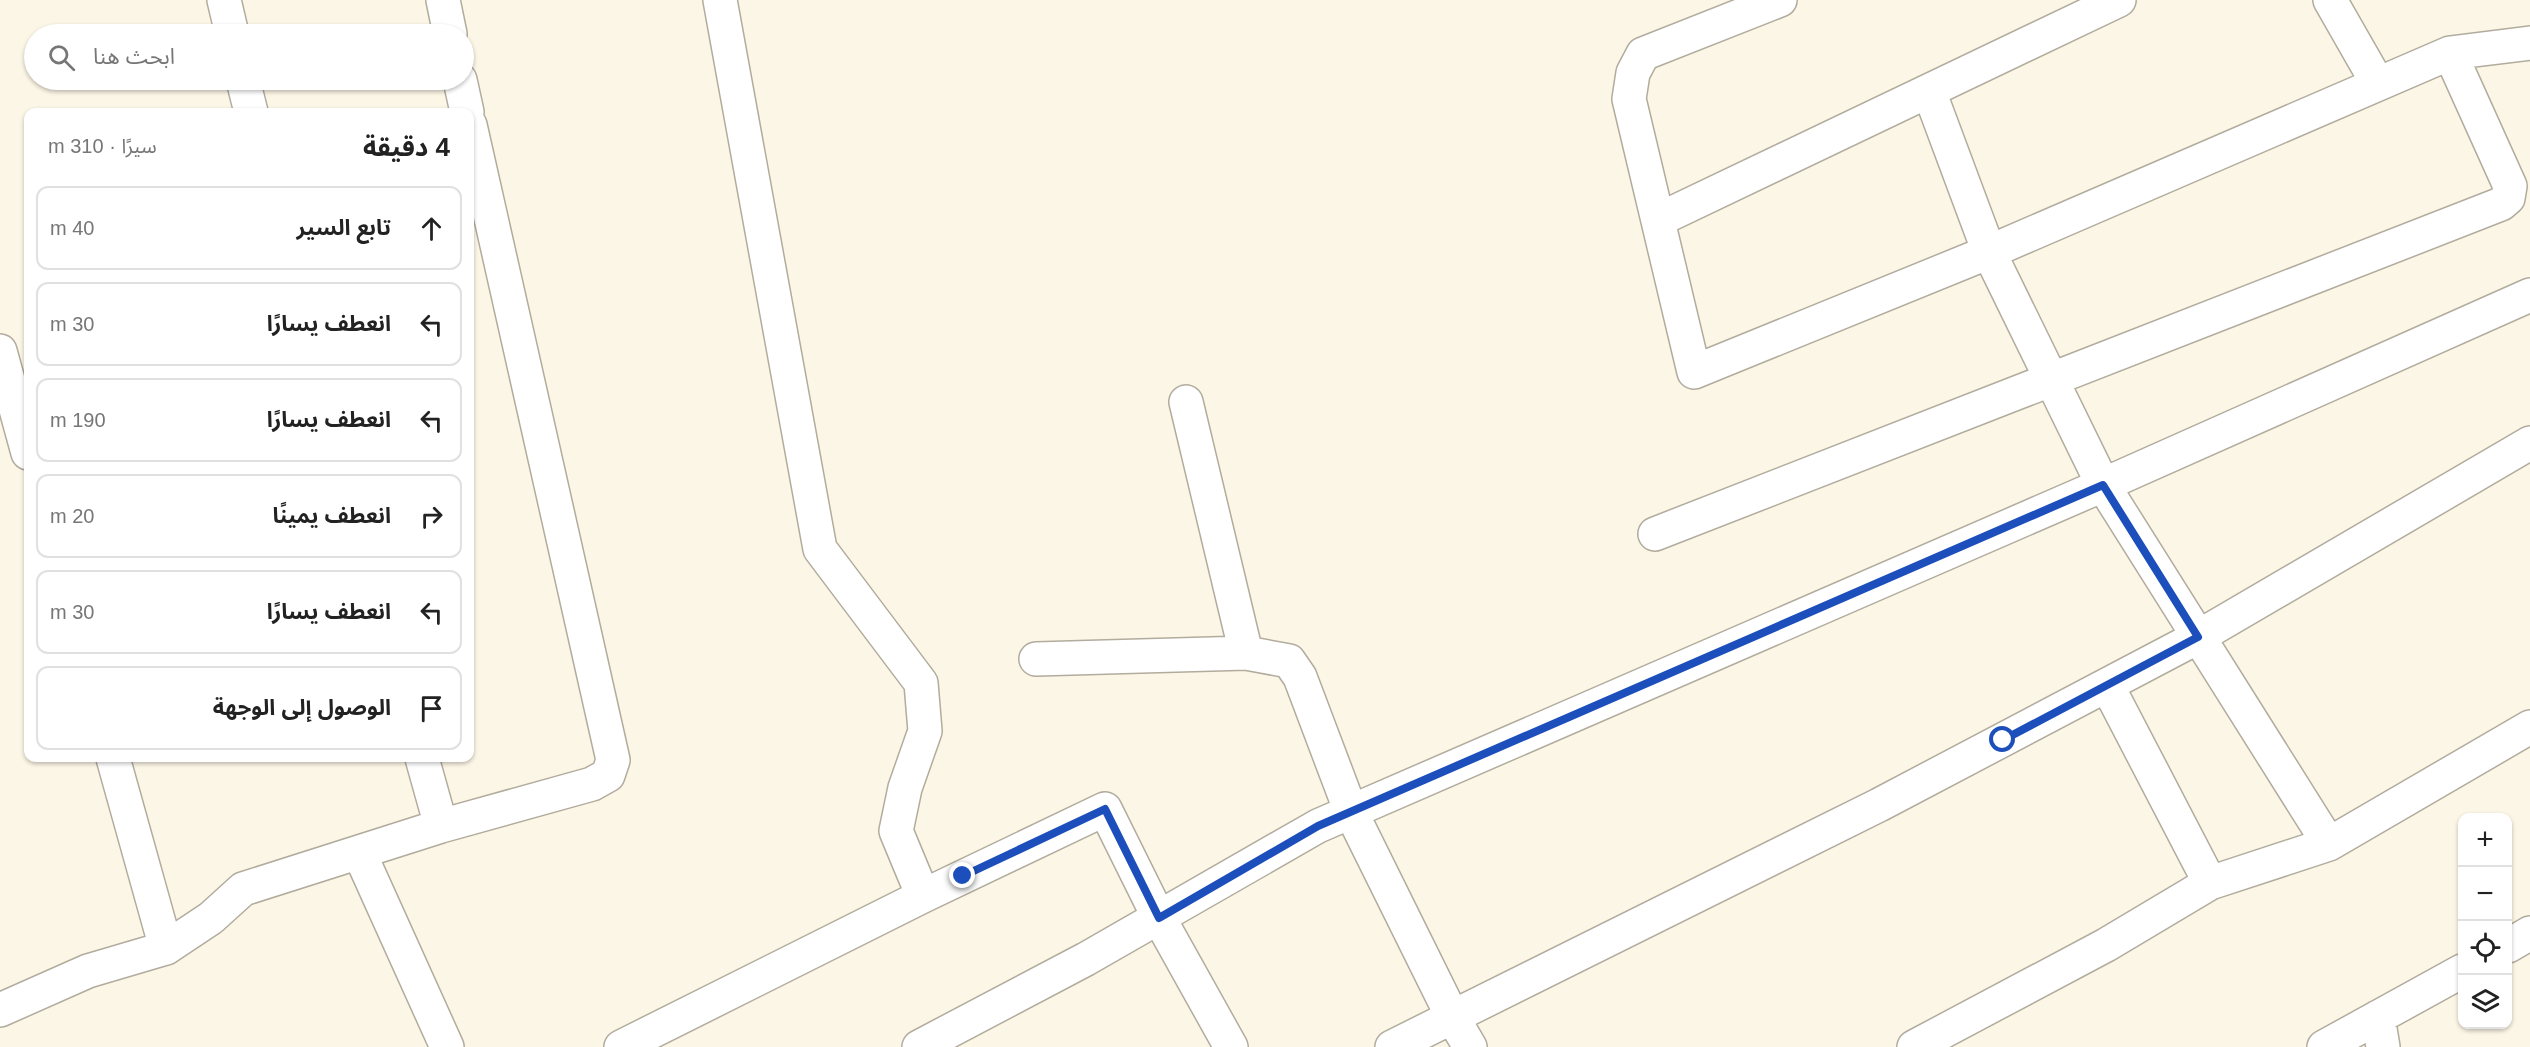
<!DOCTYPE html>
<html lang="ar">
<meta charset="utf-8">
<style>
:root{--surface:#fff;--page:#f6f6f6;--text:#222;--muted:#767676;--line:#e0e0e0}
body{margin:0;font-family:Arial,"Noto Sans Arabic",sans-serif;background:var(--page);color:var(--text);direction:rtl}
.controls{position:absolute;right:18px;bottom:18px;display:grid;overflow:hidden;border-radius:12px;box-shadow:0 2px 4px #0004}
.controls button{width:54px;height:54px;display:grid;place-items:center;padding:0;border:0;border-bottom:2px solid var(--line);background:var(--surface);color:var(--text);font:30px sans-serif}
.stop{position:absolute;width:18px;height:18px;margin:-14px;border:4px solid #1d4fbc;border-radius:50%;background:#fff}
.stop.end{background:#1d4fbc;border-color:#fff;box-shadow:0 2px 6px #0008}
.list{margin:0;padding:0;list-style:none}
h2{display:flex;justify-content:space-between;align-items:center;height:78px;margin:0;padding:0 24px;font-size:26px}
h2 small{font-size:20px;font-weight:400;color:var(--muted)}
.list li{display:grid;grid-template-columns:39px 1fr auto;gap:18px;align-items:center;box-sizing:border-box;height:84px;margin:0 12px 12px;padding:0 12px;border:2px solid var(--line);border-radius:12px}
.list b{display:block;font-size:22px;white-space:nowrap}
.list em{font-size:20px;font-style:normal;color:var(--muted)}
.icon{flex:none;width:33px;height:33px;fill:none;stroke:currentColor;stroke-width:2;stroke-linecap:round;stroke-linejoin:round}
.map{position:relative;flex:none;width:2530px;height:1047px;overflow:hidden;direction:ltr}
.search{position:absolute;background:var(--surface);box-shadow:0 2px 4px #0004;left:24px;top:24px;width:450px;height:66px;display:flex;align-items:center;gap:15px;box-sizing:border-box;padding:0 21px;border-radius:33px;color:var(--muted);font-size:22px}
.panel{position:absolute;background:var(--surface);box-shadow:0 2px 4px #0004;left:24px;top:108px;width:450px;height:654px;border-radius:12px;direction:rtl}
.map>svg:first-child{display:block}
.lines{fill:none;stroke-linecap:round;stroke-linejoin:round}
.minor-casing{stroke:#b2ac9e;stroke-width:36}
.minor{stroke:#fff;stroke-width:33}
.route{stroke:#1d4fbc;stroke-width:8}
</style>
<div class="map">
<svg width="2530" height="1047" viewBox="0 0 2530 1047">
<rect width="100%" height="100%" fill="#fcf6e6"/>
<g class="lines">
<defs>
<path id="minor" d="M224 0 232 34
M443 0 450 34
M720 0 820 549 921 683 925 731 905 788 896 831 923 896
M1780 0 1643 54 1633 73 1629 99 1694 372 1989 252 2450 53 2530 43
M2330 0 2378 84
M243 80 251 112
M460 80 467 112
M1929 91 1989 252 2103 485 2329 844
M1658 220 2119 0
M0 351 28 453
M1186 402 1246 653
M1655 534 2501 204 2508 198 2510 186 2450 53
M1036 659 1246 653 1289 661 1300 677 1351 812 1453 1018 1470 1047
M2107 685 2210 883
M113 758 166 948
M422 758 441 826
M359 852 447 1047
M2508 946 2530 933
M0 1010 88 971 166 948 211 918 243 889 441 826 592 784 608 775 613 760 470 125
M2378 1017 2383 1047
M621 1047 923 896 1105 809 1159 918 1231 1047
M919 1047 1086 959 1318 826 2103 485 2530 295
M1392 1047 1879 805 2198 637 2530 443
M1914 1047 2106 945 2210 883 2329 844 2530 727
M2324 1047 2462 971"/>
</defs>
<use href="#minor" class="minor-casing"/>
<use href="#minor" class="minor"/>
</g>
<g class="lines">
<path class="route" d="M963 876 1105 809 1159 918 1318 826 2103 485 2198 637 2003 740"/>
</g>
</svg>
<div class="controls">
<button>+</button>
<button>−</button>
<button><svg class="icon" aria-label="locate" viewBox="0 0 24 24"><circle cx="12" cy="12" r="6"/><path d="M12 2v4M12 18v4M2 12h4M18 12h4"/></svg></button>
<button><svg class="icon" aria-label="layers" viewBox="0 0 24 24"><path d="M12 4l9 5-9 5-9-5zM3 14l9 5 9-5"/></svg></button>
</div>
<div class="stop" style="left:2003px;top:740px"></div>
<div class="stop end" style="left:963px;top:876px"></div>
<div class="search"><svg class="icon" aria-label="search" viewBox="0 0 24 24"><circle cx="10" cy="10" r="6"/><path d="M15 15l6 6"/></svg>ابحث هنا</div>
<section class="panel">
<h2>4 دقيقة<small>سيرًا · 310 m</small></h2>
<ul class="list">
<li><svg class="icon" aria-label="ahead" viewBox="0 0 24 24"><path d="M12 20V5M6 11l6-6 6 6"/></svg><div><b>تابع السير</b></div><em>40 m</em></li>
<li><svg class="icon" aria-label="left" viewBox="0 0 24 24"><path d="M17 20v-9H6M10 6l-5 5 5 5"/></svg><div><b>انعطف يسارًا</b></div><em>30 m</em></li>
<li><svg class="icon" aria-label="left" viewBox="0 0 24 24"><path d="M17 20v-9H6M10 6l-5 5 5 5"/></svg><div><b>انعطف يسارًا</b></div><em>190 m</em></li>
<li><svg class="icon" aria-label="right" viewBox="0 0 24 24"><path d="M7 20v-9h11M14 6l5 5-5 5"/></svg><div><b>انعطف يمينًا</b></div><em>20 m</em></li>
<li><svg class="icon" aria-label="left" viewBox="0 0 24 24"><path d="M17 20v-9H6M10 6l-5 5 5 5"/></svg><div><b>انعطف يسارًا</b></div><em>30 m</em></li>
<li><svg class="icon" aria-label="arrive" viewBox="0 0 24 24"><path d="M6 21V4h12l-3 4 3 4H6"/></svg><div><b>الوصول إلى الوجهة</b></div></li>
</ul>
</section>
</div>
